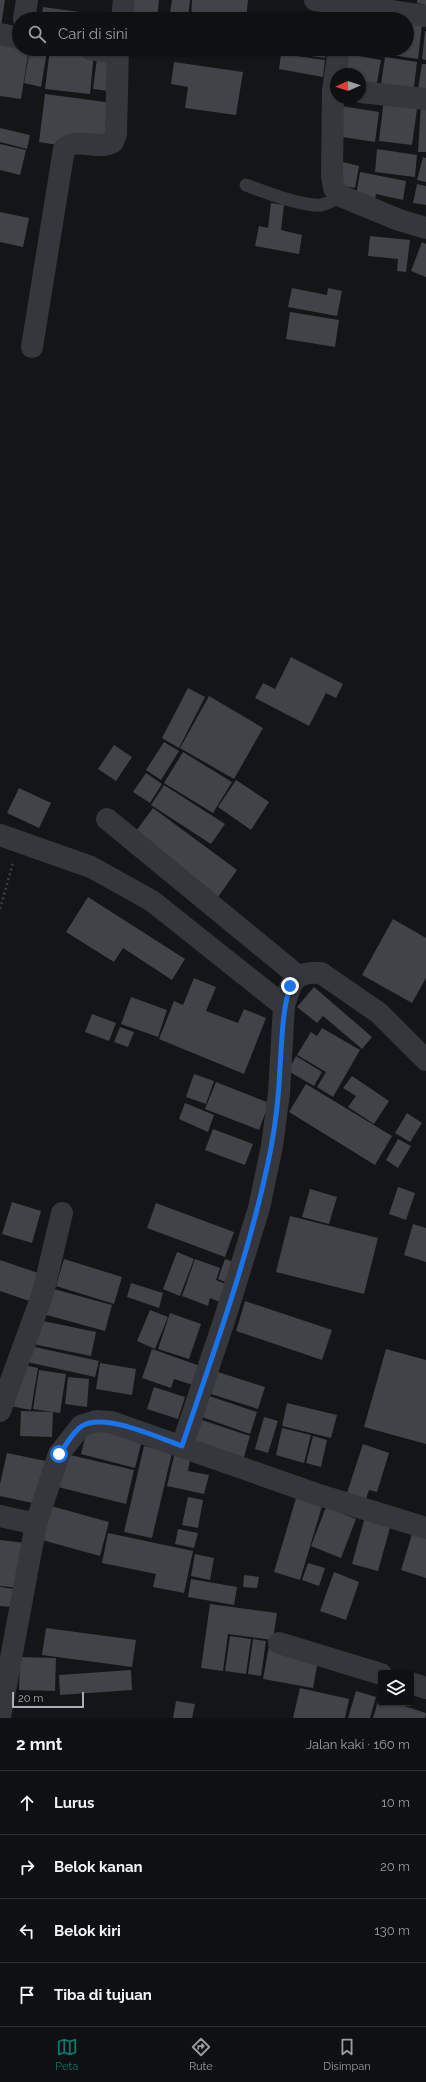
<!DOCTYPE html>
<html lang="id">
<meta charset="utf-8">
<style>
:root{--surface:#0f1011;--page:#1d1e1f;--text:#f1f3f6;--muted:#9b9d9f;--line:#2f3031;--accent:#0f766e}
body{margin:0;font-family:Raleway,sans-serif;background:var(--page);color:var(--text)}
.controls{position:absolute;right:12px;bottom:12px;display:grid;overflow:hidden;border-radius:4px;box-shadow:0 1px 3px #0004}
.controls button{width:36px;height:36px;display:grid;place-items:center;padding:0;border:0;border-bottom:1px solid var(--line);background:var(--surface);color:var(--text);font:20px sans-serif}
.compass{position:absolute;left:330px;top:68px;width:36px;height:36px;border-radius:50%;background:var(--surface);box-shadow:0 1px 3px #0004;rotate:267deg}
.scale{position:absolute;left:12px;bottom:10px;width:72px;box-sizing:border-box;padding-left:4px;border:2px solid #a6aeb7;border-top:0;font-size:11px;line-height:14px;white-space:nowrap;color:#a6aeb7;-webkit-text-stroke:3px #101011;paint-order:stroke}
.stop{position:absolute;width:12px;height:12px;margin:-9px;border:3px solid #1a73e8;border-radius:50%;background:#fff}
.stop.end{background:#1a73e8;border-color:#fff;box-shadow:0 1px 4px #0008}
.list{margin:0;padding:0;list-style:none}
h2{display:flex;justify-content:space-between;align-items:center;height:52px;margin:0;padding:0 16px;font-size:17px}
h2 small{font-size:13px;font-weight:400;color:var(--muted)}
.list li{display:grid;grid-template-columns:26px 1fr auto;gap:12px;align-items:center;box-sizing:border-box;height:64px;padding:0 16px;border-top:1px solid var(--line)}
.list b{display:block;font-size:15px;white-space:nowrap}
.list em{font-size:13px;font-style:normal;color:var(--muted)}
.icon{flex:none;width:22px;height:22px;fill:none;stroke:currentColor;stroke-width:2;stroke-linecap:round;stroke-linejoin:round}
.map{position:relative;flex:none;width:426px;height:1718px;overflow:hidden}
.search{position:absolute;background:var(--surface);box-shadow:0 1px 3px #0004;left:12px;right:12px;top:12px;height:44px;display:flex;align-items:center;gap:10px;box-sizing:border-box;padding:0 14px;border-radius:22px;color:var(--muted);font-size:15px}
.sheet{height:308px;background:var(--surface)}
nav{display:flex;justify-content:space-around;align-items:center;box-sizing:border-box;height:56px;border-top:1px solid var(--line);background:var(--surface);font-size:11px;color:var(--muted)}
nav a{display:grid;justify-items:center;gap:2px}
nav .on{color:var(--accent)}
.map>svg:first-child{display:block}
.building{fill:#404347}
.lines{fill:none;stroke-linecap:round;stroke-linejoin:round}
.path{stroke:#3b3e43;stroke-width:2.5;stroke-dasharray:2 3;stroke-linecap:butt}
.lane{stroke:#35373c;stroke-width:13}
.street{stroke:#35373c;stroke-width:22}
.route{stroke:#1a73e8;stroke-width:5}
</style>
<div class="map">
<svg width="426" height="1718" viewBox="0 0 426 1718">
<rect width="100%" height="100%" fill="#141517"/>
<path class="building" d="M0 0H5L1 26H0Z
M132 0H159L157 19H129Z
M172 0H190L188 19H169Z
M192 0H248L246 19H191Z
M417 0H426V5L417 3Z
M43 7 117 17V19H41Z
M407 23 422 25 418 59 385 54 386 49H407Z
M425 31H426V60L422 59Z
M0 41 19 43V49H29L21 99 0 96Z
M30 49 47 51 41 87 24 83Z
M50 49 94 53 90 94 45 89Z
M196 49H243L242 56Z
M282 49H326L325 58 282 52Z
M368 49H383V52Z
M281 54 325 60 323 77 279 69Z
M347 54 381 60 376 88 360 85V74H344Z
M385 57 417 62 413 95 380 91Z
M97 58 114 60 110 91 93 89Z
M174 62 243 72 236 115 185 108 188 87 171 84Z
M422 64H426V96L417 95Z
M45 94 113 103 109 140 65 135 64 146 39 142Z
M384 98 418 102 412 145 379 141Z
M421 104H426V152H418Z
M341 106 379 112 375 142 336 136Z
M0 128 30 135 27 149 0 142Z
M0 144 26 150 20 175 0 170Z
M377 149 417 155 415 177 375 172Z
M423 157 426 158V182L417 180Z
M343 162 359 166 355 188 339 185Z
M360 172 406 181 403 200 376 194 375 200 356 196Z
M417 184 426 186V205L413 203Z
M271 203 284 205 281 230 302 235 299 254 255 246 259 226 268 228Z
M0 212 29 218 23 247 0 242Z
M370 236 410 240 406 272 397 271 398 259 368 256Z
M422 242 426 244V277L411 271Z
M292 288 327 295 328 288 342 291 337 316 288 307Z
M290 312 339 320 335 347 286 339Z
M291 657 343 684 336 698 326 693 309 726 255 698 263 683 275 689Z
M188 688 205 697 179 748 162 738Z
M209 696 263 728 234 779 180 748Z
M164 742 179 751 161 780 146 770Z
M114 745 132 757 116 781 98 769Z
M183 752 232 782 213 813 164 783Z
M146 773 162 784 150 803 133 792Z
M236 780 269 802 251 830 218 807Z
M164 785 225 824 211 844 151 805Z
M19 788 51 803 39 828 7 813Z
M153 808 237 870 218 897 133 835Z
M88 897 185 959 172 980 123 948 114 962 66 932Z
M393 919 426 938V978L412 1003 362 975Z
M194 978 216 987 206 1011 238 1023 244 1009 266 1018 244 1074 159 1039 174 1001 183 1005Z
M314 987 372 1037 362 1049 323 1016 317 1023 297 1007Z
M131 997 167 1010 158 1037 121 1024Z
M92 1014 116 1023 109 1041 85 1032Z
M120 1027 134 1032 128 1047 114 1042Z
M322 1028 360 1050 333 1097 317 1087 326 1072 297 1055 311 1032 317 1036Z
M296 1056 322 1072 314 1086 288 1071Z
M194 1074 214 1081 206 1104 186 1097Z
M352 1076 389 1101 374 1124 348 1107 356 1096 343 1088Z
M216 1082 269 1103 259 1130 205 1109Z
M306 1084 392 1136 375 1165 289 1112Z
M185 1103 214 1115 208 1132 179 1119Z
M407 1113 422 1123 410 1142 395 1133Z
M213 1129 253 1144 245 1165 205 1150Z
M398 1139 411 1146 398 1168 386 1160Z
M398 1187 415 1193 406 1220 389 1214Z
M310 1189 337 1197 329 1224 302 1217Z
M12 1202 41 1211 32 1243 2 1234Z
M156 1203 234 1232 225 1257 147 1228Z
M290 1216 378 1238 364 1294 276 1272Z
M413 1224 426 1228V1262L404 1255Z
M177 1252 194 1259 180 1296 163 1289Z
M64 1259 122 1277 114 1304 56 1286Z
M195 1259 220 1268 216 1280 228 1285 222 1303 210 1298 208 1306 182 1296Z
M225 1259 237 1263 230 1284 218 1279Z
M0 1260 41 1274 32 1302 0 1291Z
M131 1283 163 1293 159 1308 127 1297Z
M50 1288 112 1305 105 1331 43 1314Z
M245 1301 332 1330 322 1360 236 1331Z
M150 1310 168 1317 155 1349 137 1341Z
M170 1313 201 1324 189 1359 158 1349Z
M38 1320 96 1332 91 1356 33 1344Z
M30 1346 99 1361 95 1377 27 1362Z
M152 1349 200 1366 193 1385 174 1379 171 1388 142 1378Z
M386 1349 426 1360V1444L364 1427Z
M100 1363 136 1369 132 1395 96 1389Z
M18 1364 38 1368 31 1410 10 1406Z
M39 1370 66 1374 60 1413 33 1409Z
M218 1372 265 1387 258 1409 211 1394Z
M68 1377 89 1379 87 1407 65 1404Z
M154 1387 185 1397 178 1419 147 1409Z
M209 1396 257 1412 250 1434 202 1417Z
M287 1403 337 1415 331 1438 282 1426Z
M21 1411 53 1412 52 1437 20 1436Z
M264 1417 278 1421 268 1453 255 1449Z
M202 1420 250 1436 243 1460 194 1444Z
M88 1426 142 1440 135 1468 81 1454Z
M282 1428 311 1435 304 1463 276 1455Z
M313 1436 327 1440 321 1467 306 1463Z
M363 1444 389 1453 377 1492 369 1490 365 1502 346 1496Z
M144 1446 172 1453 152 1538 124 1532Z
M175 1452 191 1455 188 1471 209 1475 204 1494 167 1486Z
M7 1453 46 1461 37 1504 0 1496V1484Z
M66 1454 134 1470 126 1504 58 1487Z
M297 1495 323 1503 300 1580 274 1572Z
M188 1497 203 1500 198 1528 182 1525Z
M51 1506 109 1522 100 1556 42 1540Z
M326 1507 356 1519 341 1558 311 1546Z
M365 1517 391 1524 378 1571 352 1564Z
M178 1529 198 1533 194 1548 175 1544Z
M108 1533 193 1551 184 1593 153 1587 156 1574 102 1563Z
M412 1534 426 1538V1578L401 1570Z
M0 1540 26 1543 20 1588 0 1586Z
M195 1554 214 1558 210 1580 191 1576Z
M308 1563 325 1568 319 1586 302 1580Z
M334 1572 359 1582 346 1620 320 1611Z
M244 1575 259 1577 257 1588 243 1587Z
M191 1579 237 1587 234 1605 188 1597Z
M0 1587 14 1589 12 1607 0 1606Z
M210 1604 277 1613 273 1640 228 1634 223 1671 201 1668Z
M46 1628 136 1640 132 1667 42 1655Z
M230 1636 251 1639 246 1674 225 1671Z
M253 1639 266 1641 261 1676 248 1674Z
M269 1646 319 1655 313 1688 263 1679Z
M20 1657 56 1658 55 1691 19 1690Z
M131 1670 132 1690 60 1695 59 1675Z
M300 1688 349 1699 345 1718H293Z
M356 1691 376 1697 370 1718H348Z
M379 1698H381V1703H395L426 1713 425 1718H373Z
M176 1701 195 1704 192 1718H173Z"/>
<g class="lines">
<path class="path" d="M0 909 13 863"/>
<path class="lane" d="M246 185C264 192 303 207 321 205 328 204 335 199 341 196"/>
<path class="street" d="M315 0 426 16
M24 19 27 0
M122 19 124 0
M0 34 19 38
M90 49 118 53
M333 90 339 49
M336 90H333L332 176 334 188 341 196 399 220 426 228
M360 92 426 99
M32 347 64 149C77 136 98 151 113 142L116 134 118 49
M107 819 298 976
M0 835 91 867 152 901 284 1006 279 1093 272 1146 259 1208 224 1321 182 1446
M284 1006C291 982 294 971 321 973L379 1013 426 1060
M0 1411 43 1293 62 1213
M0 1516 36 1524
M279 1643 381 1674
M411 1683 426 1688
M0 1717 36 1524 59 1454 81 1426 96 1421 111 1422 316 1494 426 1528"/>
</g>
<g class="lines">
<path class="route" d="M59 1454C66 1446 73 1431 82 1426 104 1412 159 1438 182 1446 215 1348 251 1250 271 1148 276 1121 279 1094 280 1067 282 1040 282 1013 290 986"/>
</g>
</svg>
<div class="controls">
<button><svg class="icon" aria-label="layers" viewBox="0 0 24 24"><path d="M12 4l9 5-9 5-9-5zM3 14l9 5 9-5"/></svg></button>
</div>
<svg class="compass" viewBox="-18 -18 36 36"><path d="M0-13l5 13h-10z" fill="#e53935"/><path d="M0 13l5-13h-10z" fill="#9b9d9f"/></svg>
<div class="scale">20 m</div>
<div class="stop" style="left:59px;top:1454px"></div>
<div class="stop end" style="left:290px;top:986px"></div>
<div class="search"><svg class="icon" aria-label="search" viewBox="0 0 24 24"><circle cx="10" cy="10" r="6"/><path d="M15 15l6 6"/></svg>Cari di sini</div>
</div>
<section class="sheet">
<h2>2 mnt<small>Jalan kaki · 160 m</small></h2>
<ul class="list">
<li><svg class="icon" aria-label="ahead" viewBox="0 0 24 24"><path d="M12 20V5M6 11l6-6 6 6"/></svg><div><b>Lurus</b></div><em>10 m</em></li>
<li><svg class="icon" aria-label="right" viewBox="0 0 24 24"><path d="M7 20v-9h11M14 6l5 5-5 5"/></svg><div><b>Belok kanan</b></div><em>20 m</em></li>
<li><svg class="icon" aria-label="left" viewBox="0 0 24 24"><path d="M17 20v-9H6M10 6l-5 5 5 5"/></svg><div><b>Belok kiri</b></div><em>130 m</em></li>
<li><svg class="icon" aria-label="arrive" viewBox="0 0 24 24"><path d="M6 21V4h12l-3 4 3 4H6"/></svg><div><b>Tiba di tujuan</b></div></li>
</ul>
</section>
<nav>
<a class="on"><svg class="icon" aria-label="map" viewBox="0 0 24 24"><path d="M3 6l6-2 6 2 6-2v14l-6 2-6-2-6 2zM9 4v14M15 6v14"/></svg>Peta</a>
<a><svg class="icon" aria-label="directions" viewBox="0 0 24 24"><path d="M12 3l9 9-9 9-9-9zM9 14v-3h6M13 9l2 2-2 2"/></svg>Rute</a>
<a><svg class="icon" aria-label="saved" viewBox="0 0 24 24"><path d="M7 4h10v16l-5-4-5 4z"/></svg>Disimpan</a>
</nav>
